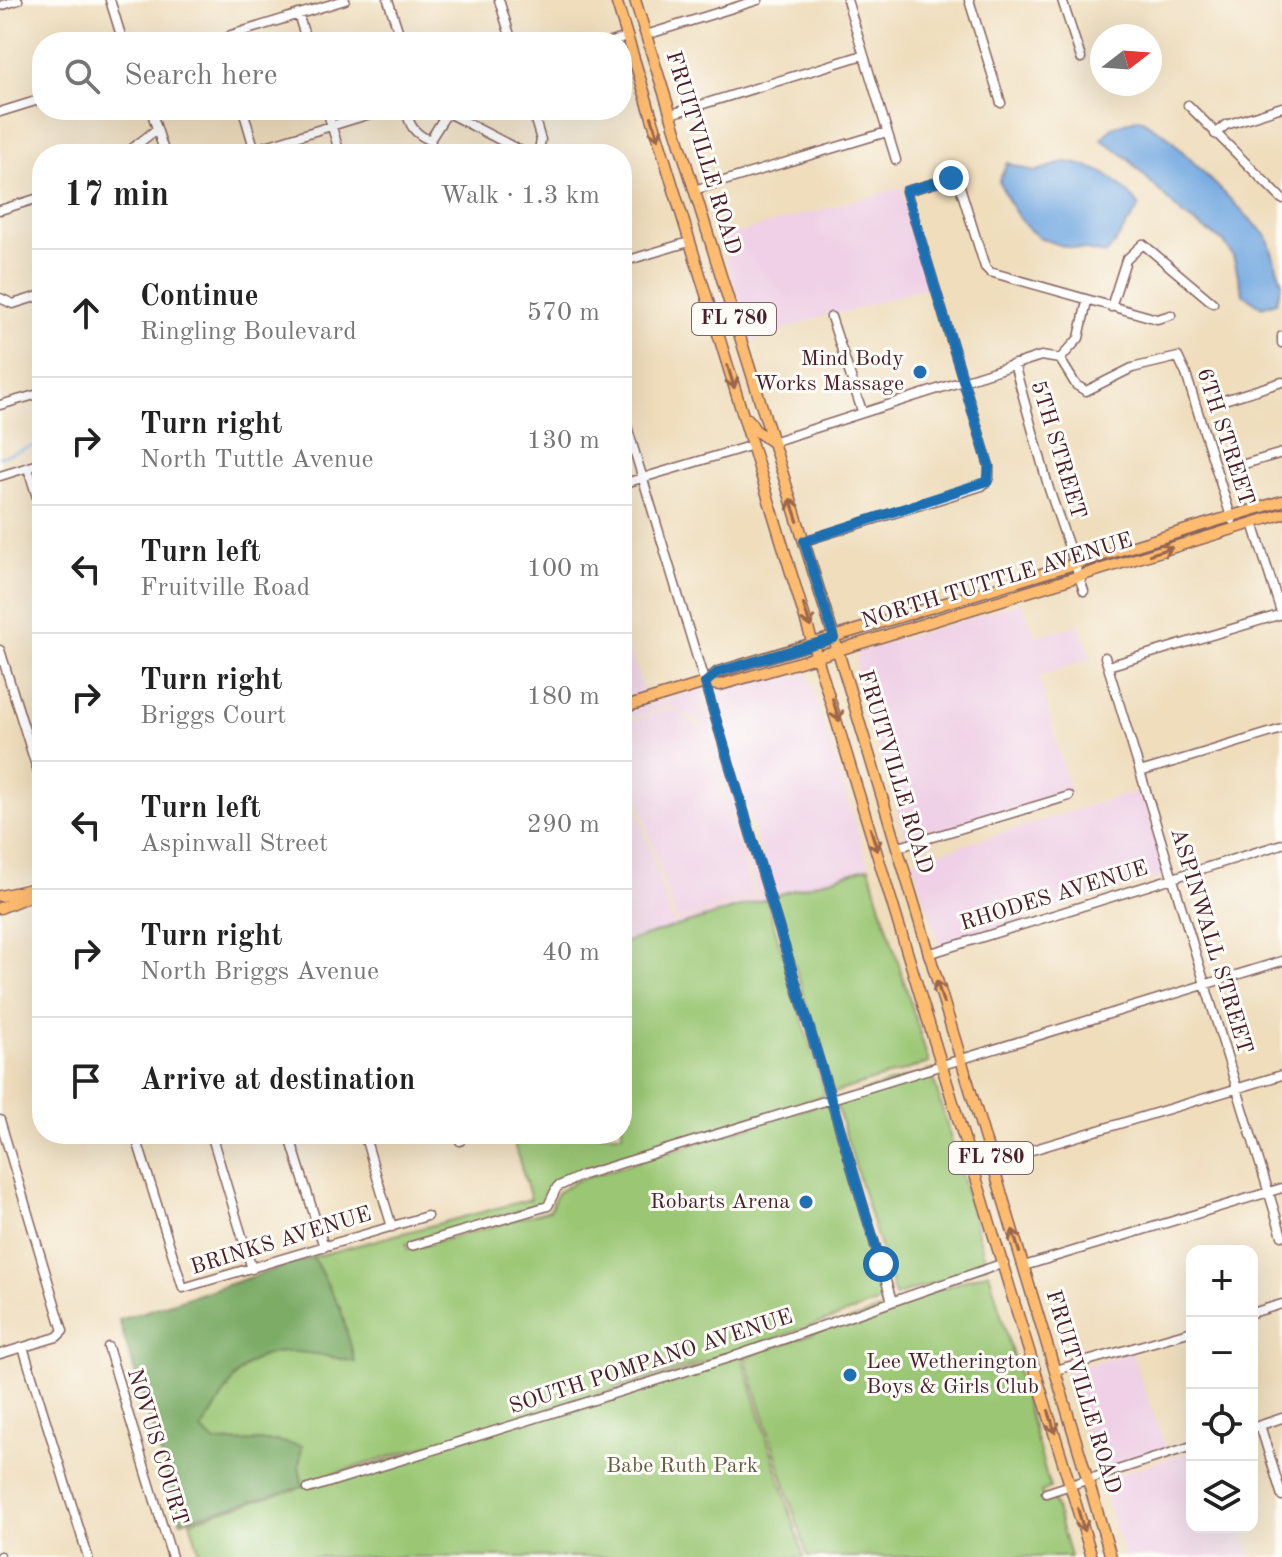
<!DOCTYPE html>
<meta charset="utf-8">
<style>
:root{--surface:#fff;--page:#f6f6f6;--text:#222;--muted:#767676;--line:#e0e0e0}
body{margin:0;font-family:"Old Standard TT",serif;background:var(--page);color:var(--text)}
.controls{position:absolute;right:24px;bottom:24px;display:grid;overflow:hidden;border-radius:16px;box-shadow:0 8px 32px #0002}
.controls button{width:72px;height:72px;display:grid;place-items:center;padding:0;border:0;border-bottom:2px solid var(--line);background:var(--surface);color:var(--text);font:40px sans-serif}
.compass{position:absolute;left:1090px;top:24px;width:72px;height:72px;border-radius:50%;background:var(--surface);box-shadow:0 8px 32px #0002;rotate:73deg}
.stop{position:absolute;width:24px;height:24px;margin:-18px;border:6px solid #1f6fb2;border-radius:50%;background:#fff}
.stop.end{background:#1f6fb2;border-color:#fff;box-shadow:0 2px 8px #0008}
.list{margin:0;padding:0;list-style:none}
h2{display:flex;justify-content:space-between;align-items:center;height:104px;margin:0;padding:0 32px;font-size:34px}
h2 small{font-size:26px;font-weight:400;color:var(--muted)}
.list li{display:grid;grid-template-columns:52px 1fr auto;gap:24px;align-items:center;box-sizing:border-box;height:128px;padding:0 32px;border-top:2px solid var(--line)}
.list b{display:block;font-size:30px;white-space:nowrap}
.list p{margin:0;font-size:26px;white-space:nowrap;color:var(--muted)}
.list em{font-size:26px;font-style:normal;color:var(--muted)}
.icon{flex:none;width:44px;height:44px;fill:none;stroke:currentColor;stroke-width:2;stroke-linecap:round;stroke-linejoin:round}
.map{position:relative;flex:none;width:1282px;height:1557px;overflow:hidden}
.search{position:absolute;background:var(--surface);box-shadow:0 8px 32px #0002;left:32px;top:32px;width:600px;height:88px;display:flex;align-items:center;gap:20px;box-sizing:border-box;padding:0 28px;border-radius:32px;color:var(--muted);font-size:30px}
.panel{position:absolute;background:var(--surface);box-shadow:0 8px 32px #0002;left:32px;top:144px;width:600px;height:1000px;border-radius:32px}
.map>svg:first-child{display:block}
.built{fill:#efd0e6}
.green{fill:#9bc774;stroke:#727350;stroke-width:2}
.forest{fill:#7cac66;stroke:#636648;stroke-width:2}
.water{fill:#73a9e1;stroke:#5e6486;stroke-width:2}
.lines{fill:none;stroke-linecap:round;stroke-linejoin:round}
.stream{stroke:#73a9e1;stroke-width:2}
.minor-casing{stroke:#84625e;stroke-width:11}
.major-casing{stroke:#84625e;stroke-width:13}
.minor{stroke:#fff;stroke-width:8}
.major{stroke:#febc70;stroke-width:10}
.oneway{stroke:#9b664a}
.route{stroke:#1f6fb2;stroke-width:10}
.poi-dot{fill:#1f6fb2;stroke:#fdfcf7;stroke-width:3}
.labels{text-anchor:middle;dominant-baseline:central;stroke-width:6;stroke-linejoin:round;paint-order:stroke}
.shield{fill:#fdfcf7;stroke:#806168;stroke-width:2}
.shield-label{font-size:20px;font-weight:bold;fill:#4a1f2b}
.street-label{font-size:22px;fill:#4a1f2b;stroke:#fdfcf7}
.poi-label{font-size:22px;fill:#4a1f2b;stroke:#fdfcf7;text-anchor:end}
.park-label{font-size:22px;fill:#665a45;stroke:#fdfcf7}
</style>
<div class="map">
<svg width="1282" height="1557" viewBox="0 0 1282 1557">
<rect width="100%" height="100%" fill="#fdfcf7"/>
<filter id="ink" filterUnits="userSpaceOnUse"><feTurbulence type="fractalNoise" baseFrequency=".0125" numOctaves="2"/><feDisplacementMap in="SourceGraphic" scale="16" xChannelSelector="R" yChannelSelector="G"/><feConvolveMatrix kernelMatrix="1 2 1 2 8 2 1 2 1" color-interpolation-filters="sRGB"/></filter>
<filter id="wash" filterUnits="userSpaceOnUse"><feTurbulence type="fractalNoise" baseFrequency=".006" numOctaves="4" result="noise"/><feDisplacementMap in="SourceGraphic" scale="32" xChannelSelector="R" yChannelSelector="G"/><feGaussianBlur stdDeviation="1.8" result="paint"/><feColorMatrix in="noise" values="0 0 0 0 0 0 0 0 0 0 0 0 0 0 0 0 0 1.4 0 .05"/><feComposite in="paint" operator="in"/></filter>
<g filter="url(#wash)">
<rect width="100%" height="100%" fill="#efddbc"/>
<path class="built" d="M908 186 901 190 930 286 835 315 833 313 752 341 719 238Z
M1022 602 1035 636 1079 625 1092 658 1039 676 1070 792 906 841 856 670 858 652Z
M627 644 646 697 622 705V646Z
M808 674 869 867 774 896 711 687Z
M702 688 766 899 622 943V759L673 923 758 896 701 722 670 706 622 721V712Z
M669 709 679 712 703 730 754 896 676 920 622 747V724Z
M1141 790 1167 875 940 946 912 861Z
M1131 1352 1167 1451 1098 1472 1067 1371Z
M1192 1452V1527H1241L1251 1557H1124L1100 1479Z"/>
<path class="green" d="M869 867 929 1063 833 1093 774 896Z
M766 899 825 1095 574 1174 554 1185 545 1203 406 1244 408 1250 550 1210 557 1193 576 1181 827 1102 888 1299 740 1351 316 1479 304 1486 741 1354 804 1557H201L190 1521 303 1486 299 1467 277 1441 215 1442 200 1430C212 1415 220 1399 231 1383 260 1337 310 1353 354 1361L313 1257 531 1199 511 1134H622V943Z
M931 1070 987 1265 895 1296 835 1100Z
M989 1272 1050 1488 1041 1492 1044 1498 1052 1495 1070 1557H808L745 1357Z"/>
<path class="forest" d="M313 1257 341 1310 355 1362C310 1353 260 1337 231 1383 221 1399 212 1415 201 1430L215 1442 277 1441 302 1446 299 1467 303 1487 181 1521 119 1320Z"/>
<path class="water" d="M1139 118 1166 135 1267 236 1282 283 1276 302 1262 307 1243 294 1233 256 1224 242 1183 215 1126 157 1101 139 1112 127Z
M1066 162C1103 167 1116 179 1140 206L1107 254C1040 242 1028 244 999 181L1007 163 1034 172Z"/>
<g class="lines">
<path class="stream" d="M0 457 42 443"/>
</g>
</g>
<g filter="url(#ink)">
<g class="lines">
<defs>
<path id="minor" d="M110 0 123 42
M388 0 402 42
M499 0 512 42
M847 0 896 160
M969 0 1001 103
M1062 0 1081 58
M0 6 18 0
M298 14 307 42
M646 35 758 0
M226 42 231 35 345 0
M610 42 628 37
M1188 105 1282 199
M151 110 165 154
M243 110 255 151
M327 110 340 154
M407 110C408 125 416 135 430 140L435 154
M442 110 527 154
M532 110 541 140 538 154
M0 112 42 99
M671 114 863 55
M1215 134 1226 125 1282 107
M430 140 447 113
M125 154 157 129
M240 154 383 110
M694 190 887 132
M0 210 42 197
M622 262 689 242
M0 298 13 304 42 295
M1111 307 1126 260 1143 244 1213 303
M831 317 862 411
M1282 336V343
M1060 359 1076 385 1086 391 1132 368 1178 357 1186 374 1232 520
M1014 364 1049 489 1084 591
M1221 401 1282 382
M0 405 42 393
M622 410 892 1301
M772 442 1041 356 1060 359 1079 338 1087 301
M1241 465 1282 453
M28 468 42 514
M0 476 42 463
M622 484 753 445
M1253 523 1282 615
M804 541 982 486 989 479V466L906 191 957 177 985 267 990 272 1157 319 1171 315
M0 650 42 785
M1105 657 1282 1236
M1108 666 1282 614
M1140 772 1282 729
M896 848 1069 796
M928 954 1282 844
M0 1120 63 1331 57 1337 0 1354
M135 1134 183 1288 427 1216
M211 1134 252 1269
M289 1134 324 1247
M364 1134 392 1227
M458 1134 460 1141
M992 1162 1282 1075
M411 1246 548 1206 557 1187 583 1175 1282 961
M1024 1266 1282 1188
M1252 1313 1282 1304
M23 1347 88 1557
M108 1347 172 1557
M1056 1370 1192 1331
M1260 1425 1282 1496
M1252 1428 1282 1418
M308 1489 741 1354 1004 1263
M1046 1493 1192 1446
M0 1556V1557"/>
<path id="major" d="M616 0 1092 1557
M635 0 834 638 1111 1557
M748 419 755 430 772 442
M705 683 718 672 1282 501
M622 708 705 683 720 685 796 663 1282 514
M0 896 36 888
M0 908 42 891"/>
</defs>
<use href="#minor" class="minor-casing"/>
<use href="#major" class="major-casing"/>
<use href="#minor" class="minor"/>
<use href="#major" class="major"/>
</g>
<defs><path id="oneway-shaft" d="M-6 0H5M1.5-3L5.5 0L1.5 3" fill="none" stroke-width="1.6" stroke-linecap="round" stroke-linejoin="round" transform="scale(2)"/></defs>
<g class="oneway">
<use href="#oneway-shaft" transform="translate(655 128) rotate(73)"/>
<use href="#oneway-shaft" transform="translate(731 377) rotate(73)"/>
<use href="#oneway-shaft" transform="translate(794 510) rotate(-108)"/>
<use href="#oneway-shaft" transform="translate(1161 551) rotate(-17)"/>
<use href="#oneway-shaft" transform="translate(807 616) rotate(73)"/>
<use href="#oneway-shaft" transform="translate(836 710) rotate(73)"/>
<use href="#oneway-shaft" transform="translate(874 840) rotate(73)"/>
<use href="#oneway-shaft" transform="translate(940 992) rotate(-107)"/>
<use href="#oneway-shaft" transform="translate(1016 1241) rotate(-107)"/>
<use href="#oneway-shaft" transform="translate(1052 1422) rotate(73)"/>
<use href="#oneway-shaft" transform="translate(1081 1520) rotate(74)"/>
</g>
</g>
<g class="lines" filter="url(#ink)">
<path class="route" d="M881 1264 705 683 718 672 834 638 804 541 988 481 989 466 906 191 951 178"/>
</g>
<g class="poi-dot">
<circle cx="920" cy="372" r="8"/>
<circle cx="806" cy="1202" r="8"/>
<circle cx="850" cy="1375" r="8"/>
</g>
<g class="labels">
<g class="shield">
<rect x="692" y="303" width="84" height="32" rx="6"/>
<rect x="949" y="1142" width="84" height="32" rx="6"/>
</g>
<g class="shield-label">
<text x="734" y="319">FL 780</text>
<text x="991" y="1158">FL 780</text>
</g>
<g class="street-label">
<text transform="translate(703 153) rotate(73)">FRUITVILLE ROAD</text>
<text transform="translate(1225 437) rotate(72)">6TH STREET</text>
<text transform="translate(1058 450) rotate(73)">5TH STREET</text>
<text transform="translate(997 581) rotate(-17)">NORTH TUTTLE AVENUE</text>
<text transform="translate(895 772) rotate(73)">FRUITVILLE ROAD</text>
<text transform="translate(1054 896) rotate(-17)">RHODES AVENUE</text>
<text transform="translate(1211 941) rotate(73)">ASPINWALL STREET</text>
<text transform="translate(281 1241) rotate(-17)">BRINKS AVENUE</text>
<text transform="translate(651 1362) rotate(-18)">SOUTH POMPANO AVENUE</text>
<text transform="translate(1083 1392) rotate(73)">FRUITVILLE ROAD</text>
<text transform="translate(157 1447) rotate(73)">NOVUS COURT</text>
</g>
<g class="poi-label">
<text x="904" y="359">Mind Body<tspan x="904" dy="25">Works Massage</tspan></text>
<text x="790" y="1202">Robarts Arena</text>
<text x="866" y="1362" text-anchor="start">Lee Wetherington<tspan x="866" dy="25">Boys &amp; Girls Club</tspan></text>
</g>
<g class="park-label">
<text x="682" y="1466">Babe Ruth Park</text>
</g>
</g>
</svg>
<div class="controls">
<button>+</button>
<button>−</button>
<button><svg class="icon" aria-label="locate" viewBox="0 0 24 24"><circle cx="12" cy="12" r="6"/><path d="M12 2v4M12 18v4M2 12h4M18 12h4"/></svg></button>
<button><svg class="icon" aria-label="layers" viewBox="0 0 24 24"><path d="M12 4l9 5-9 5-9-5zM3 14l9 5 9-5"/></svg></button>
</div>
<svg class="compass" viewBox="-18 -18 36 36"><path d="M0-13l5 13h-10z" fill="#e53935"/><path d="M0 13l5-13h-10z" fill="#767676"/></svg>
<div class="stop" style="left:881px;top:1264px"></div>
<div class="stop end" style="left:951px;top:178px"></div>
<div class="search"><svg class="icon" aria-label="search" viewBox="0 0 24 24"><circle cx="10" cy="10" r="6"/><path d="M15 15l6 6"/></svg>Search here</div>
<section class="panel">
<h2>17 min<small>Walk · 1.3 km</small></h2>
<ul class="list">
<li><svg class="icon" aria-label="ahead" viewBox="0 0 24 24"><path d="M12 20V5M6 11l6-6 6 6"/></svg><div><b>Continue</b><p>Ringling Boulevard</p></div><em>570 m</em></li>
<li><svg class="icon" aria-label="right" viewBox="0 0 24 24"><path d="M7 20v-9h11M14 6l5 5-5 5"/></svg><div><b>Turn right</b><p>North Tuttle Avenue</p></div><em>130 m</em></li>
<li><svg class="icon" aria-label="left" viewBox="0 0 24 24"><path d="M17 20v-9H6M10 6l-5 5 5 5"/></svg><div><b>Turn left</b><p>Fruitville Road</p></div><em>100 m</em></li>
<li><svg class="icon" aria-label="right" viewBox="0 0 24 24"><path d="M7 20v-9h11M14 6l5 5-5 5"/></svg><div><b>Turn right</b><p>Briggs Court</p></div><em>180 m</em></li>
<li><svg class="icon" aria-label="left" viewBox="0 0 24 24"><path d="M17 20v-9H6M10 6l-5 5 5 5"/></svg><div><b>Turn left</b><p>Aspinwall Street</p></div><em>290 m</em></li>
<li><svg class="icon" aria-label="right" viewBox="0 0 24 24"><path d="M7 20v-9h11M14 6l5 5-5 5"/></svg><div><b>Turn right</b><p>North Briggs Avenue</p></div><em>40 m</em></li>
<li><svg class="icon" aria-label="arrive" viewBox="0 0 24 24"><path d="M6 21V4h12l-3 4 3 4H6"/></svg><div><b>Arrive at destination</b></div></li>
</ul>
</section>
</div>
